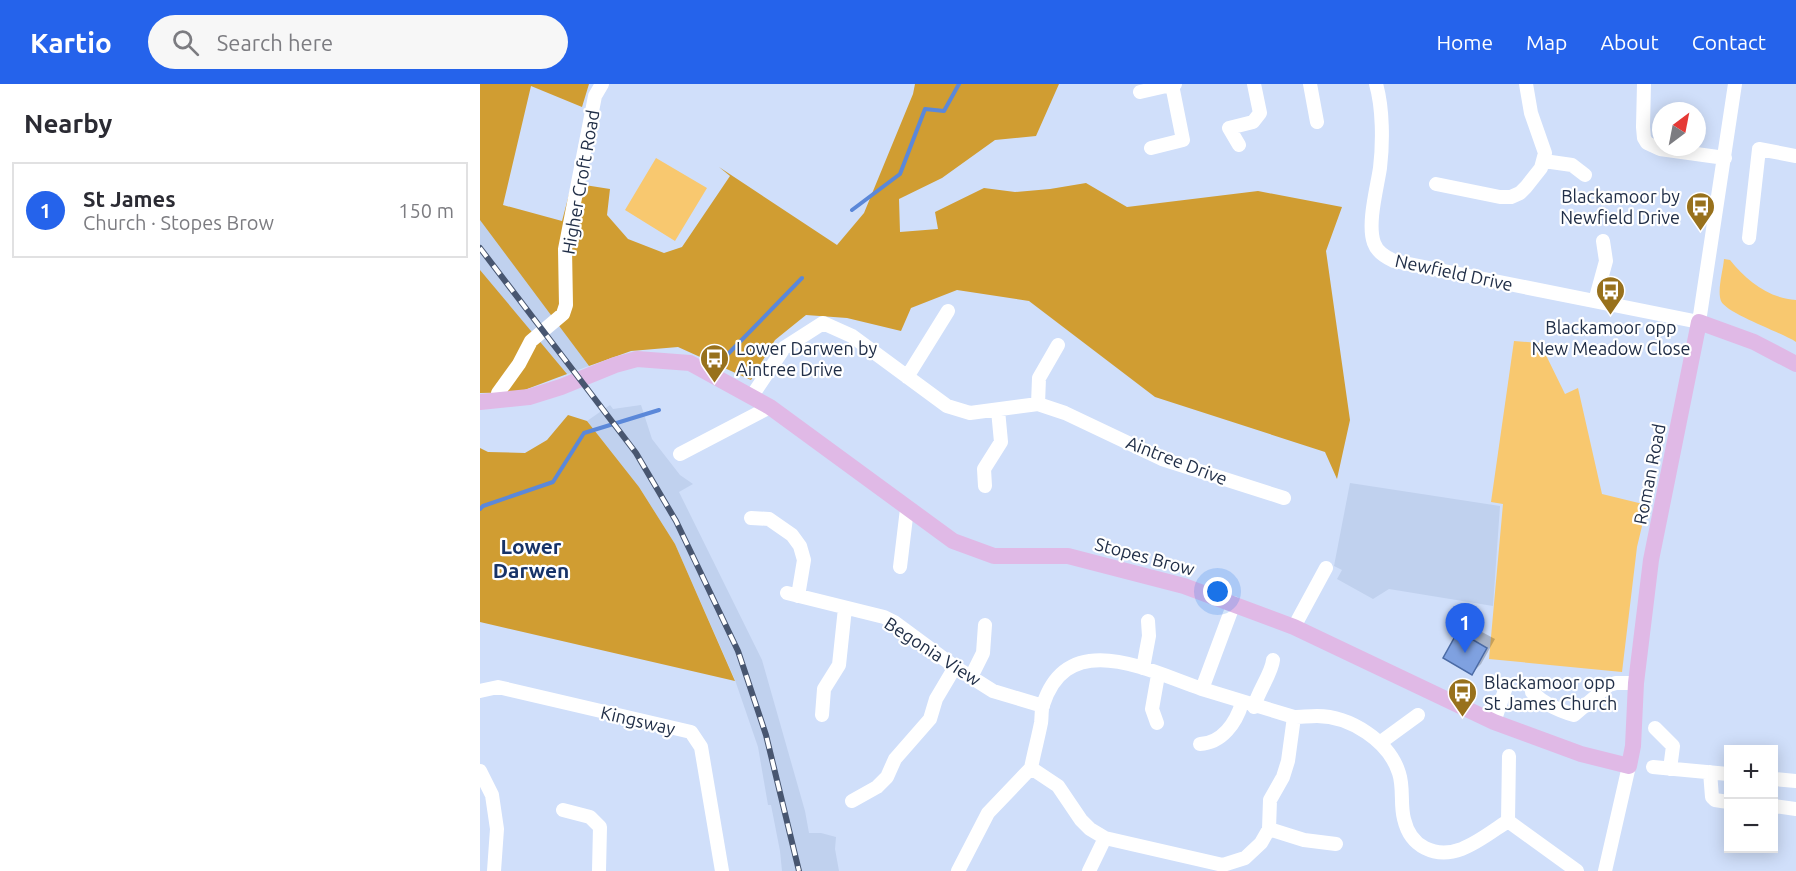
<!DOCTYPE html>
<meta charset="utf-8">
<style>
:root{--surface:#fff;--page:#f7f7f7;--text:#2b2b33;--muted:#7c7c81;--line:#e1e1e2;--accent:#2563eb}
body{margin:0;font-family:Ubuntu,sans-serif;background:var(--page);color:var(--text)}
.controls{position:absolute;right:18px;bottom:18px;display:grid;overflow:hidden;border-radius:0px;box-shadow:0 3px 15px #0003}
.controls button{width:54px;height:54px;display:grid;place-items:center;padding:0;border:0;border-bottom:2px solid var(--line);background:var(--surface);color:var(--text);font:30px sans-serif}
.compass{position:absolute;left:1172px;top:18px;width:54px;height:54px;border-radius:50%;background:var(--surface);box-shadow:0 3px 15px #0003;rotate:32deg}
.you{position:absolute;left:738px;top:508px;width:21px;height:21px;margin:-15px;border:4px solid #fff;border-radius:50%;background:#1a73e8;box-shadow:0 0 0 9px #1a73e833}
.badge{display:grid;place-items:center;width:39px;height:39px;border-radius:50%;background:var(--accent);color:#fff;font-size:20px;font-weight:700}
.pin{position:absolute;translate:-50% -50px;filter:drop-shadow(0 2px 3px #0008)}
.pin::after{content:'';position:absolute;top:32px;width:21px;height:18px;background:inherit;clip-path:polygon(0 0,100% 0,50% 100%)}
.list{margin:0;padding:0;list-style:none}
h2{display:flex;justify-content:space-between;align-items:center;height:78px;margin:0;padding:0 24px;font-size:26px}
h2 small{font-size:20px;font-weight:400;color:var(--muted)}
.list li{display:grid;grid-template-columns:39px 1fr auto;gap:18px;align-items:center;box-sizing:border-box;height:96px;margin:0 12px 12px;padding:0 12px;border:2px solid var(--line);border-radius:0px}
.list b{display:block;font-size:22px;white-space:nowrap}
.list p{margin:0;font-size:20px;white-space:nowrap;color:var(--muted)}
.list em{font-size:20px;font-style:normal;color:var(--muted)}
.icon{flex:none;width:33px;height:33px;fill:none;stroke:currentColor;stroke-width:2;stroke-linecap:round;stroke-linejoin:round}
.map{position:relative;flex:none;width:1316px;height:787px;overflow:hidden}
header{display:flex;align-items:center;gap:36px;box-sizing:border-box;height:84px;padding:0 30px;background:var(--accent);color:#fff}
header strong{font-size:28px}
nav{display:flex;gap:33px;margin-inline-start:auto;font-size:21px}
.search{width:420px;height:54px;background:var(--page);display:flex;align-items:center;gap:15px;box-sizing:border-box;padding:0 21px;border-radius:33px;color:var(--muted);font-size:22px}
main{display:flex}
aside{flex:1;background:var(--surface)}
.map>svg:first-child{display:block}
.built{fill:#c0d1ee}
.green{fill:#f8c86f}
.forest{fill:#d09d32}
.shadow{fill:#0003}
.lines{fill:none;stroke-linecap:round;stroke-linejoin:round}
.stream{stroke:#5b88d9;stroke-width:4}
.building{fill:#7fa1e0;stroke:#4b6ba5;stroke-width:1.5}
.minor{stroke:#fff;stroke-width:14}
.major{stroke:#e0b9e6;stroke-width:16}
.rail-casing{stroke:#485670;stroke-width:6}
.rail{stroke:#fff;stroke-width:4;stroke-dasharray:11;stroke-linecap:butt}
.labels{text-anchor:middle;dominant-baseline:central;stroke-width:4.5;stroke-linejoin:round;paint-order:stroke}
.street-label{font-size:18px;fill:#202e47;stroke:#fff}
.poi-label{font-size:18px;fill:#202e47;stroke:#fff;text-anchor:start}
.quarter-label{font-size:21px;font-weight:bold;fill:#173368;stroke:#fff}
</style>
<header>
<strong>Kartio</strong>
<div class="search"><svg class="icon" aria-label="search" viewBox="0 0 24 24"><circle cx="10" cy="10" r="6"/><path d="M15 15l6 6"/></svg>Search here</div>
<nav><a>Home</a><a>Map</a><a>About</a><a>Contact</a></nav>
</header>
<main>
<aside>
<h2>Nearby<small></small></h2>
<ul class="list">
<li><span class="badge">1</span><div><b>St James</b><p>Church · Stopes Brow</p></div><em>150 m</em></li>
</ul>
</aside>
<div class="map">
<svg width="1316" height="787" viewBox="0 0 1316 787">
<rect width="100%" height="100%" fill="#d0dffa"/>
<path class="built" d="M0 134 109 282 79 293 0 192Z
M130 321 133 325 161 321 172 355 200 391 213 400 199 408 282 576 325 727 329 749H341L356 753 355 765 359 787H302L300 767 291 721H288L278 663 255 596 195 460 159 403 107 337Z
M870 399 1020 422 1013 522 909 505 893 515 857 495 862 486 854 482Z"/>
<path class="green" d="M176 74 227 104 195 157 145 126Z
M1244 175 1250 176C1267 197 1288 214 1316 216V258C1301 248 1247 230 1241 217 1237 206 1243 187 1244 175Z
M1034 257 1060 259 1085 310 1098 304 1122 410 1167 421 1157 463 1142 588 1009 575 1023 420 1011 418Z"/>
<path class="forest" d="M0 0H109L102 23 51 2 23 121 82 137 92 99 130 105 127 131 148 155 184 169 202 163 250 92 239 83 357 161 384 129 433 10 435 0H579L556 52 515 56 462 94 419 115 420 148 458 145 455 128 504 104 535 108 570 105 606 99 647 123 778 107 862 123 846 167 870 336 857 395 845 368 675 313 549 217 477 206 431 224 421 247 367 234 326 231 295 256 271 296 198 263 151 267 109 282 0 136Z
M0 186 87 290 39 308 0 309Z
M88 331 107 337 159 403 195 460 255 597 0 538V364L8 368 45 369 67 356Z"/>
<path class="shadow" d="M987 540 1015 555 1001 580 992 589 979 548Z"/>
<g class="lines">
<path class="stream" d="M372 126 420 90 445 25 464 27 479 0
M248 270 322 194
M0 425 3 422 73 398 104 349 179 326"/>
</g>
<path class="building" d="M978 547 1007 564 992 591 963 574Z"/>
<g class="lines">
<path class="minor" d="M830 0 837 38
M896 0C903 24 903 59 900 84 897 104 887 140 894 159 897 168 905 173 914 177L1219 238 1255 0
M1164 0 1163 43 1164 54 1167 59 1180 65 1245 74
M660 8 695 0
M759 61 749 44 773 38 780 29 774 0
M671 64 703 56 692 1
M1064 77 1092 81 1105 91
M956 100 1020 113H1031L1040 109 1046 103 1061 84 1065 69 1051 29 1046 0
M1269 154 1279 65 1316 72
M1115 217 1126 177 1123 157
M427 293 468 227
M272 312 304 264 343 239 372 252 467 322 490 329 558 320 585 329 682 375 804 414
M18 317V309L39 280 51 257 83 230 86 221 85 165 115 12 122 0
M558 320 559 294 578 261
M200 370 290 323
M505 402 504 385 521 358 518 326
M271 434 289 435 312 451 320 462 324 476 318 512
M420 483 427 425
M307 509 404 533 414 538 475 583 513 607 563 622
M814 543 846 484
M663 584 669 552 668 537
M491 593 503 569 505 541
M1053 601 1052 608C1063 619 1080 627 1094 631L1129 601 1136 599H1156
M0 607 18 603 211 648 221 663 242 787
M774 623C778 607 792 589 793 576
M342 631 344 605 359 581 365 524
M814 633C821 633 829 632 837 632 870 632 909 657 919 689 924 704 920 720 924 735 927 748 933 758 945 764 975 779 1003 753 1028 737L1029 672
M1014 638 1027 600
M677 639 672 625 678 591
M1175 644 1193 662 1190 685
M901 658 938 631
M720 660C742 659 756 639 762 619
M1173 683 1248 690
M551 684 578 702 601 736 610 745 625 754 743 781 765 774 781 759 789 745 790 716 803 693 808 677 814 633 722 605
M551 684C554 669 558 654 561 639 562 633 561 626 563 621 588 542 671 588 722 605L754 519
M0 687 12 711 17 745 14 787
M1230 688 1232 713 1235 716 1248 718
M1294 695 1316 697
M372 717 397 703 407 693 415 675 450 635 456 615 475 583
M1294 722 1316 725
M83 726 110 733 120 743 119 787
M1028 737 1097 787
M789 745 824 756 856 760
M478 787 508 729 551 684
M609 787 625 754
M1125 787 1149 682"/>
<path class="major" d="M0 318 49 313 81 303 135 281 157 275 210 279 290 323 473 457 514 472H588L704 502 814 543 1014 638 1101 670 1149 682 1153 662 1156 599 1171 476 1219 238 1274 258 1316 280"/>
<defs>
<path id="rail" d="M0 164 156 369 196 437 258 567 286 651 319 787"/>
</defs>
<use href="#rail" class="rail-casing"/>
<use href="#rail" class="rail"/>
</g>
<defs>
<symbol id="bus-pin" viewBox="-11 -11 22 30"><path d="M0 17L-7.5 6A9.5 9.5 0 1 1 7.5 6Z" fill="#98711c" stroke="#fff"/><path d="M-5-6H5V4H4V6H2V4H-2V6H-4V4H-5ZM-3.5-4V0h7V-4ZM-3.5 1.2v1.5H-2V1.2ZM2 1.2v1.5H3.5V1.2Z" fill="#fff"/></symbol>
</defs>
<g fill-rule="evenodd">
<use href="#bus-pin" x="1204" y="106" width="33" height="45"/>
<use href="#bus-pin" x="1114" y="190" width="33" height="45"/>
<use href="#bus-pin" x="218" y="258" width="33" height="45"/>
<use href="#bus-pin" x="966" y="592" width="33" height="45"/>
</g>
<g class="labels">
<g class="street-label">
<text transform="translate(100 98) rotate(-80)">Higher Croft Road</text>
<text transform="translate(974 188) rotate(12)">Newfield Drive</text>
<text transform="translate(697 376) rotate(21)">Aintree Drive</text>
<text transform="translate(1169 390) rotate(-79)">Roman Road</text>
<text transform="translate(665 472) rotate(15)">Stopes Brow</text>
<text transform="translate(453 567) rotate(33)">Begonia View</text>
<text transform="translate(158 636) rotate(13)">Kingsway</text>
</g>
<g class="poi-label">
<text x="1200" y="112" text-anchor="end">Blackamoor by<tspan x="1200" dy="21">Newfield Drive</tspan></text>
<text x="1131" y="243" text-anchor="middle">Blackamoor opp<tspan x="1131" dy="21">New Meadow Close</tspan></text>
<text x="256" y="264">Lower Darwen by<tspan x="256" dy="21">Aintree Drive</tspan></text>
<text x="1004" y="598">Blackamoor opp<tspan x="1004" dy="21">St James Church</tspan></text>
</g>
<g class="quarter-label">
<text x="51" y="462">Lower<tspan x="51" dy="24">Darwen</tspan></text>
</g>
</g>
</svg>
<div class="controls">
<button>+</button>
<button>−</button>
</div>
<svg class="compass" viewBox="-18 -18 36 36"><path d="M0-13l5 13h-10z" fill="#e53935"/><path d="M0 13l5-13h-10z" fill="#7c7c81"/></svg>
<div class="you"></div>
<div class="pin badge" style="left:985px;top:569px">1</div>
</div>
</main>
